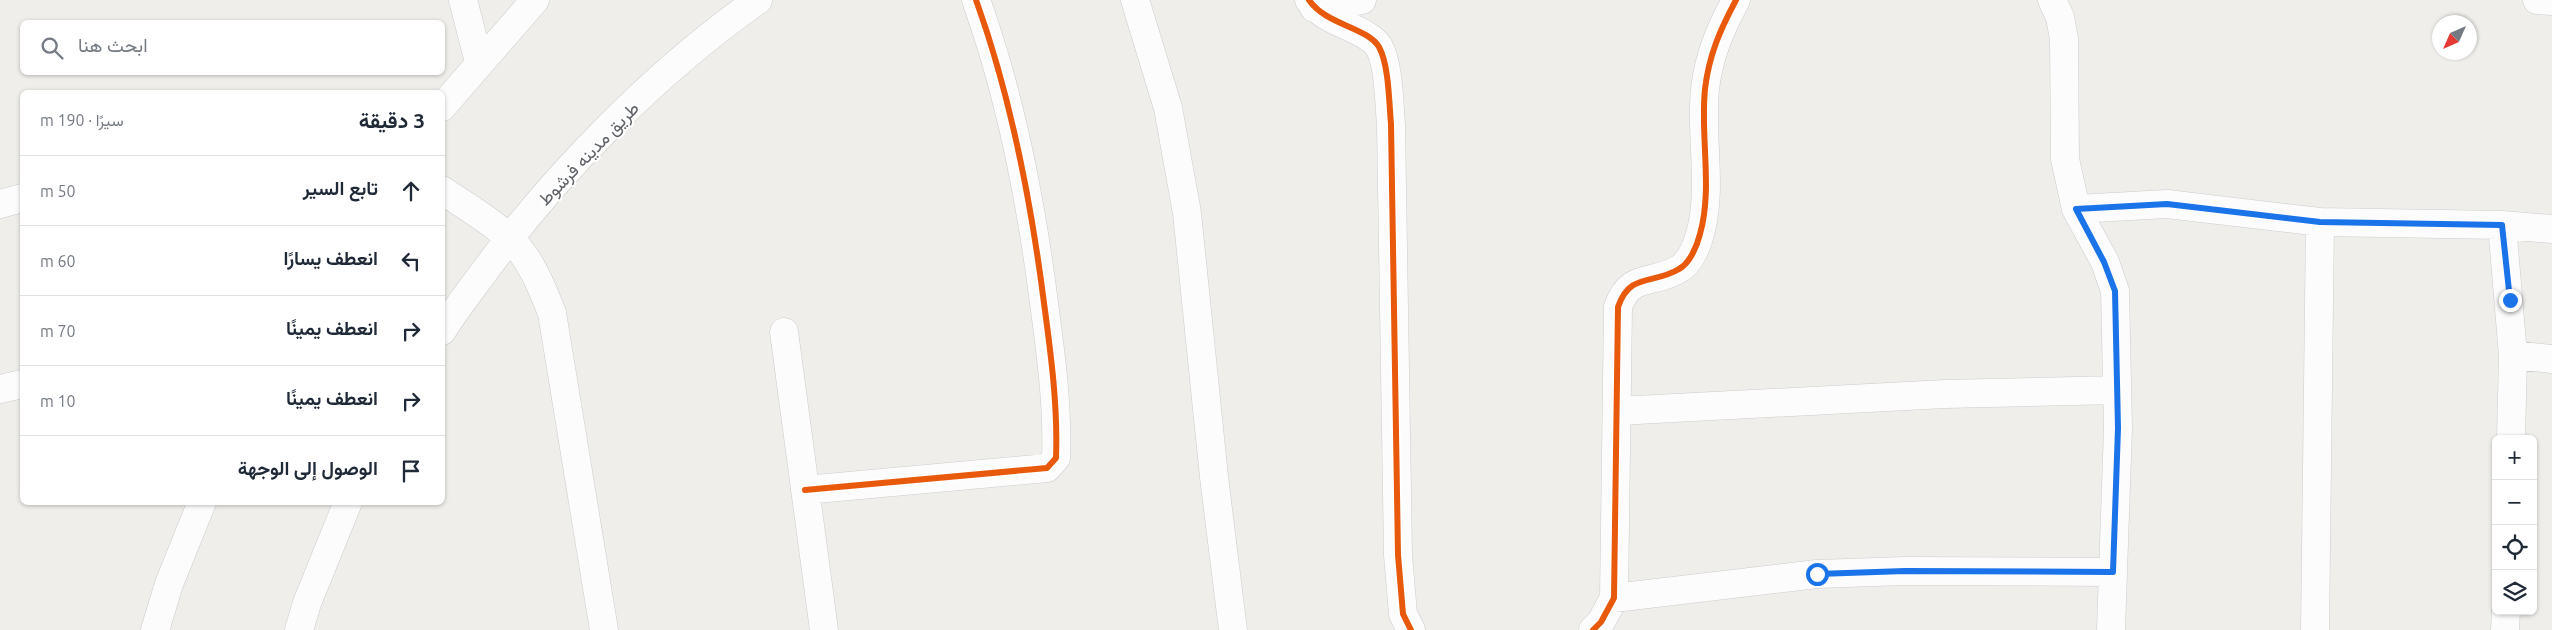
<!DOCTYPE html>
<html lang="ar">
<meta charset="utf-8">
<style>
:root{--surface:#fff;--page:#f2f2f3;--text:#1f2937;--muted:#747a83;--line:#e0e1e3}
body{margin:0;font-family:Ubuntu,Vazirmatn,sans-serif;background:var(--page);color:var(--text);direction:rtl}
.controls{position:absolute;right:15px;bottom:15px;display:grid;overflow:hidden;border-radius:8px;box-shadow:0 1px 4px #0004}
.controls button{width:45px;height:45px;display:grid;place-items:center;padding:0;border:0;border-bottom:1px solid var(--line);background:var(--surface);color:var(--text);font:25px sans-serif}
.compass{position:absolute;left:2432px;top:15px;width:45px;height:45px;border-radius:50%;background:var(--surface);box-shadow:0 1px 4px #0004;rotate:225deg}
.stop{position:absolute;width:15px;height:15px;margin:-11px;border:4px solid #1a73e8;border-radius:50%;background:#fff}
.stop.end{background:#1a73e8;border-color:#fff;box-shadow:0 1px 5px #0008}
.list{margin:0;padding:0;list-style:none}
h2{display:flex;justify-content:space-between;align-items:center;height:65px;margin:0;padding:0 20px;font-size:21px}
h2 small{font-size:16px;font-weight:400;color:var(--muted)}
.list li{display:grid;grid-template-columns:32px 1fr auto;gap:15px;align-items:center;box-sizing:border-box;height:70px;padding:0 20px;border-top:1px solid var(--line)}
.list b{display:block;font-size:19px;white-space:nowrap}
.list em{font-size:16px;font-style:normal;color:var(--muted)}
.icon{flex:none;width:28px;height:28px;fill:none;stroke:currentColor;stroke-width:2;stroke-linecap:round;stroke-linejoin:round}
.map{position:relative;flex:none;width:2552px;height:630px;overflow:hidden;direction:ltr}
.search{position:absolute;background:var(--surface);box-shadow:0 1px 4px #0004;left:20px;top:20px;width:425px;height:55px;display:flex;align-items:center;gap:12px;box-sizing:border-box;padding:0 18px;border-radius:8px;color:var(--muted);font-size:19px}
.panel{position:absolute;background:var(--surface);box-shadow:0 1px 4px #0004;left:20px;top:90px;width:425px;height:415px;border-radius:8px;direction:rtl}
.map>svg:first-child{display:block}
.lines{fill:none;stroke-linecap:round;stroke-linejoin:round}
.minor-casing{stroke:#cbcccc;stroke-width:29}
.minor{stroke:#fdfcfc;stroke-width:28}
.cycleway-casing{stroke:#fff;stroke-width:9}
.cycleway{stroke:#e8590c;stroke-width:6}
.route{stroke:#1a73e8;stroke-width:6}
.labels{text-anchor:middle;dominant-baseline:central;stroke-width:4;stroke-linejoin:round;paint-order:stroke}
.street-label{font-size:18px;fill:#5f6368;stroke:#fff}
</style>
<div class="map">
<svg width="2552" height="630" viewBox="0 0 2552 630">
<rect width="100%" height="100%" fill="#efeeea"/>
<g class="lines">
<defs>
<path id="minor" d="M463 0 479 62
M1135 0 1168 108 1187 213 1214 477 1233 630
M1309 0C1326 25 1367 27 1379 47 1389 65 1389 103 1391 124L1398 555 1403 614 1411 630
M2052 0 2060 17 2064 39 2065 159 2076 209 2105 262 2115 291 2118 428 2111 630
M2537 0 2552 1
M1314 8 1362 0
M442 107 535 0
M442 190C468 208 506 229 523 254 536 272 544 293 552 313L604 630
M0 204 22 198
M2076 209 2167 204 2320 222 2502 225 2513 355
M2502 225 2552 229
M442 331C455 310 470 291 484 272 557 172 657 71 758 0
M784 332 824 630
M0 389 22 384
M1617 411 1945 394 2117 390
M2511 439 2513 355 2552 359
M805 490 1047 468 1056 458C1058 407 1051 355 1044 303 1031 201 1011 97 976 0
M1614 598 1817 574 1905 571 2113 572
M155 630 169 584 202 502
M299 630 307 603 348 502
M1593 630 1601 622 1614 598 1618 307C1630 272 1653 285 1679 269 1690 263 1697 246 1700 234 1713 189 1700 135 1705 89 1709 55 1720 30 1736 0
M2315 630 2320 222
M2505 630 2506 611"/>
</defs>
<use href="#minor" class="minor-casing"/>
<use href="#minor" class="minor"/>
<defs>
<path id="cycleway" d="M1309 0C1326 25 1367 27 1379 47 1389 65 1389 103 1391 124L1398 555 1403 614 1411 630
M805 490 1047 468 1056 458C1058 407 1051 355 1044 303 1031 201 1011 97 976 0
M1593 630 1601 622 1614 598 1618 307C1630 272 1653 285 1679 269 1690 263 1697 246 1700 234 1713 189 1700 135 1705 89 1709 55 1720 30 1736 0"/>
</defs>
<use href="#cycleway" class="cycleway-casing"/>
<use href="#cycleway" class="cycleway"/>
</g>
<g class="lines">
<path class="route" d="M1817 574 1905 571 2113 572 2118 428 2115 291 2104 262 2076 209 2167 204 2320 222 2502 225 2510 300"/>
</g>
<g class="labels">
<g class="street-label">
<text transform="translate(588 153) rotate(-46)">طريق مدينه فرشوط</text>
</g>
</g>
</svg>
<div class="controls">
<button>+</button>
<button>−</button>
<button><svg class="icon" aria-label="locate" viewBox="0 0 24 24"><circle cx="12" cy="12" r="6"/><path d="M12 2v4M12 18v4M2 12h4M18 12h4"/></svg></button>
<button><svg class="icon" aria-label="layers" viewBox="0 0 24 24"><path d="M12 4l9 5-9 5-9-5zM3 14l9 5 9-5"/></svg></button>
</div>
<svg class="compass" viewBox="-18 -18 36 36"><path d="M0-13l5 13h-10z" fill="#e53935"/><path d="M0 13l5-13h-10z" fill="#747a83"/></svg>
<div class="stop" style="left:1817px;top:574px"></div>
<div class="stop end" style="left:2510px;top:300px"></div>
<div class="search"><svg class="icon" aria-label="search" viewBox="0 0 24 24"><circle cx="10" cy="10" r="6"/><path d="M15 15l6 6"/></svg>ابحث هنا</div>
<section class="panel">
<h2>3 دقيقة<small>سيرًا · 190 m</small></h2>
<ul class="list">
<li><svg class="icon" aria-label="ahead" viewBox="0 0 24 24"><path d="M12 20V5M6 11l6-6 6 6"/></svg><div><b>تابع السير</b></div><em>50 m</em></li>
<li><svg class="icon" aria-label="left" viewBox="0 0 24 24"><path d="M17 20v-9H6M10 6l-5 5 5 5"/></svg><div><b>انعطف يسارًا</b></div><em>60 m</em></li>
<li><svg class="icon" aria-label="right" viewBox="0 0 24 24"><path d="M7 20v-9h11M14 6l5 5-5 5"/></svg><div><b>انعطف يمينًا</b></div><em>70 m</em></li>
<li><svg class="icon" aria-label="right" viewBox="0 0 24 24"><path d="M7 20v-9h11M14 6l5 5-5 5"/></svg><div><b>انعطف يمينًا</b></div><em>10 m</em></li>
<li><svg class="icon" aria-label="arrive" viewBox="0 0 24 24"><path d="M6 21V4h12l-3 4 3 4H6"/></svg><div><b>الوصول إلى الوجهة</b></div></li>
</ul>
</section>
</div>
